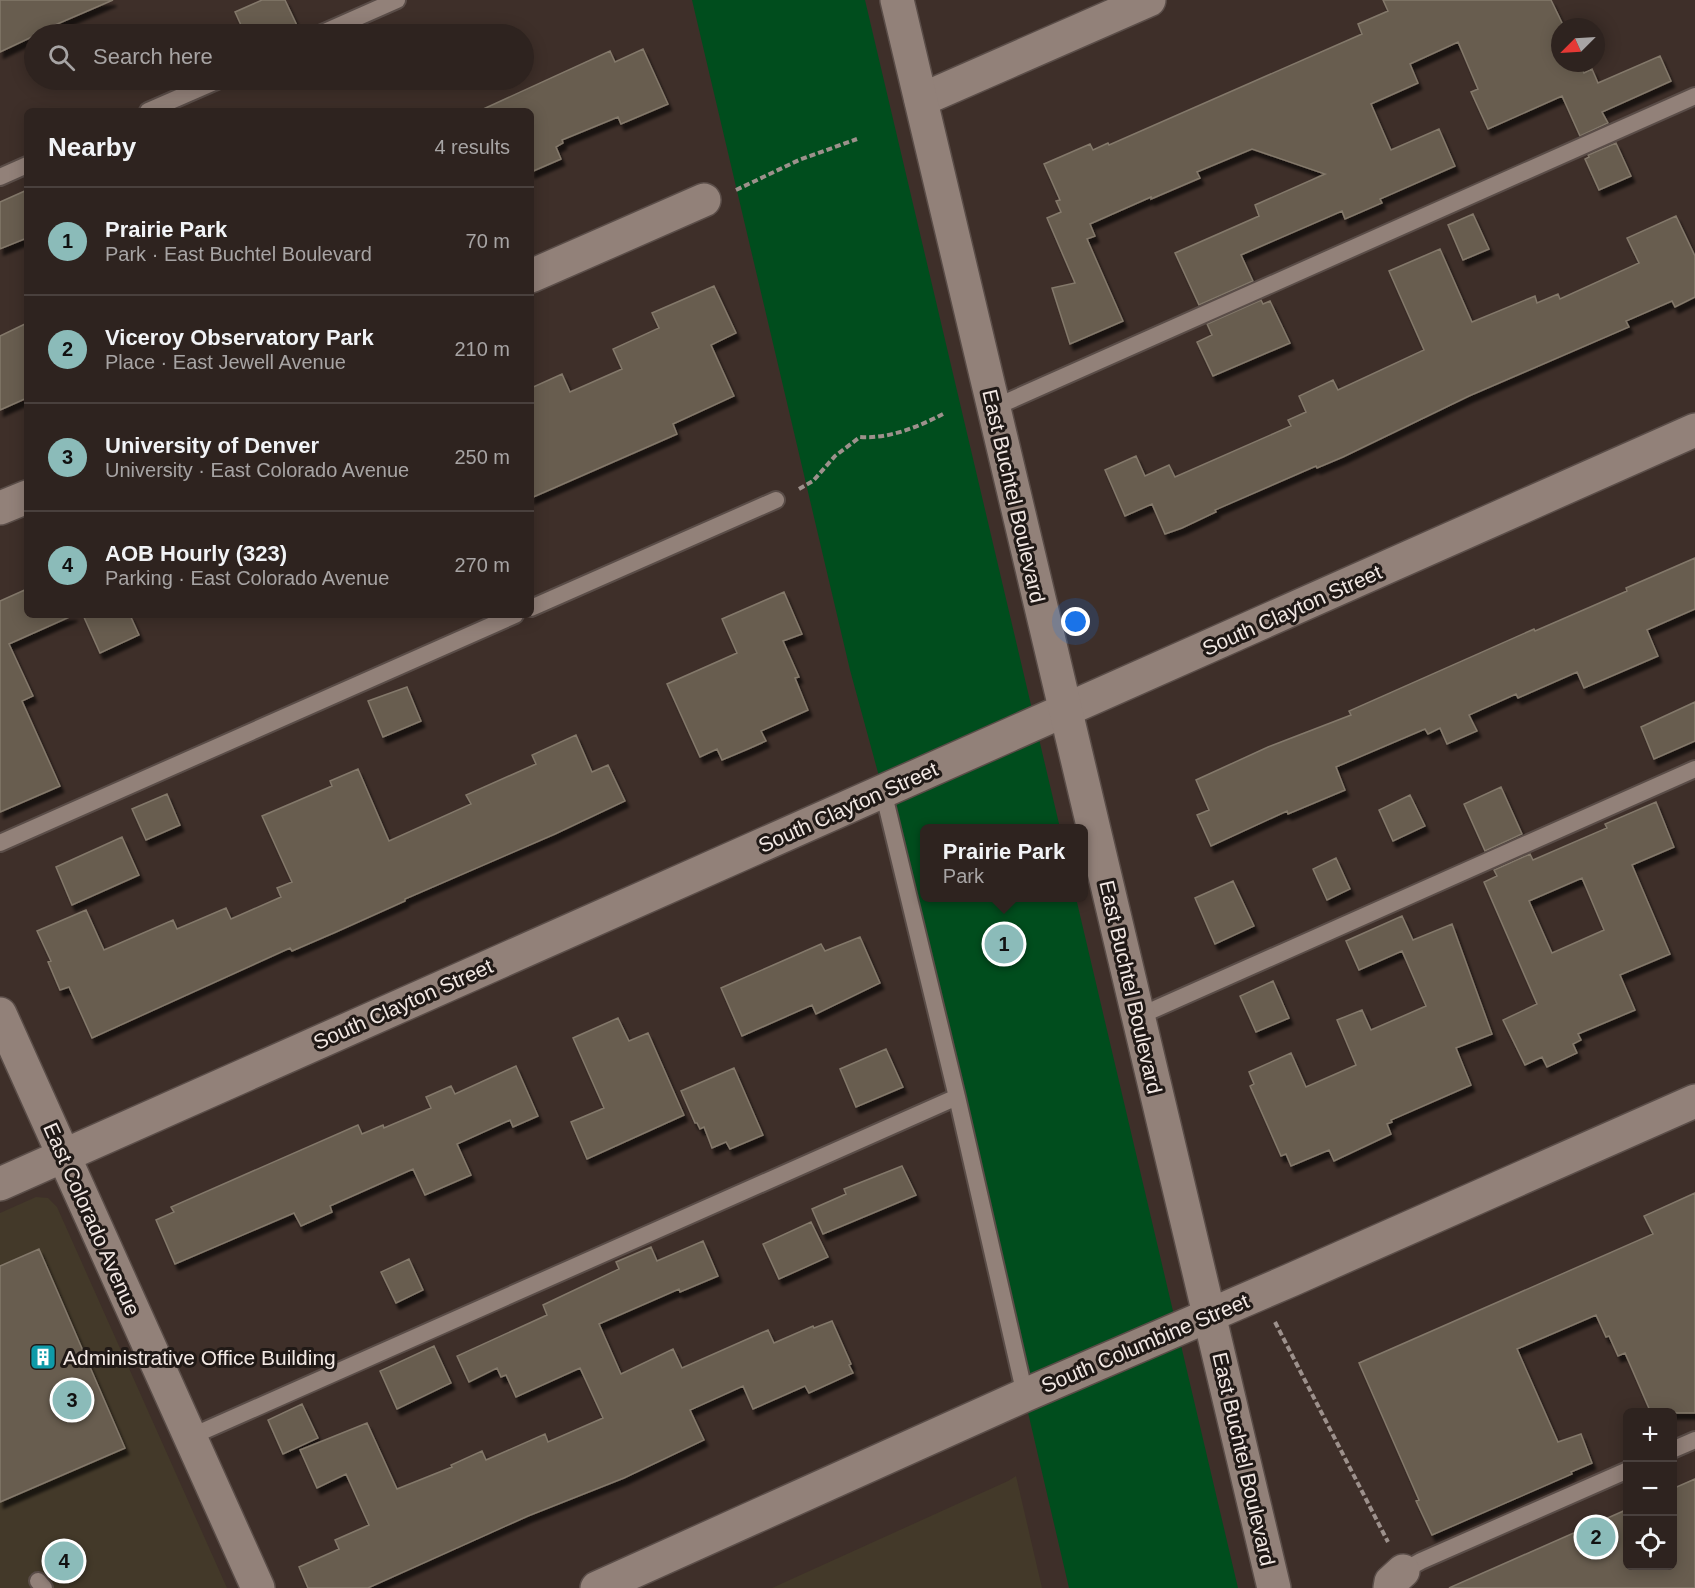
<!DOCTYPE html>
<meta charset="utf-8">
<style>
:root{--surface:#2e231f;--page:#3a2f2c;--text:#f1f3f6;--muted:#a7a4a4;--line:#49403d;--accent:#8bbbb9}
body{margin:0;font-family:Arial,sans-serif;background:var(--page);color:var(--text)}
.controls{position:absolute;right:18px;bottom:18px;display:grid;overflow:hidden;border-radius:9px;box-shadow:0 3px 15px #0003}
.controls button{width:54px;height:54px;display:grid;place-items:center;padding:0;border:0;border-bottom:2px solid var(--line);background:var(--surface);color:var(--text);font:30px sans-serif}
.compass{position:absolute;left:1551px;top:18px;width:54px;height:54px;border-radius:50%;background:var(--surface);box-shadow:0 3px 15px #0003;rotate:246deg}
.you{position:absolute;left:1076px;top:622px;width:21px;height:21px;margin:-15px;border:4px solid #fff;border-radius:50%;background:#1a73e8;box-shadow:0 0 0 9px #1a73e833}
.badge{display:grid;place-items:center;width:39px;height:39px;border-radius:50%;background:var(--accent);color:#111;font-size:20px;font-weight:700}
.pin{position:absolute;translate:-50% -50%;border:3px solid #fff;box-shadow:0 2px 6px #0006}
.popup{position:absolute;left:920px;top:824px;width:168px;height:78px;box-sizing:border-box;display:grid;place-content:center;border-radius:9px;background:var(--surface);filter:drop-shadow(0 2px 4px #0005);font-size:20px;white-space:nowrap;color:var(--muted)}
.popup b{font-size:22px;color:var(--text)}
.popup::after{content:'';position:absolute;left:50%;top:100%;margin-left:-12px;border:12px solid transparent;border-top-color:var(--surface)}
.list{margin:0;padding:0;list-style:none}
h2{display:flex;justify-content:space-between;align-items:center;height:78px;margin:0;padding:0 24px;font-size:26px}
h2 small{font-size:20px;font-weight:400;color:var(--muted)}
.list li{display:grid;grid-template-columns:39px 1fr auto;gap:18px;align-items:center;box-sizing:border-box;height:108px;padding:0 24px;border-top:2px solid var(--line)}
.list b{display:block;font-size:22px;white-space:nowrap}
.list p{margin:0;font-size:20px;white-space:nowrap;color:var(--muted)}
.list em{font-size:20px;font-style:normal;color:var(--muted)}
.icon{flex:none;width:33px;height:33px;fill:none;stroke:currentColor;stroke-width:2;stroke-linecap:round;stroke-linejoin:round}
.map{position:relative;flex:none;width:1695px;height:1588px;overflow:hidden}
.search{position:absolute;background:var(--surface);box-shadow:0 3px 15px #0003;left:24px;top:24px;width:510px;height:66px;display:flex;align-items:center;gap:15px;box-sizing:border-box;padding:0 21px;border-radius:33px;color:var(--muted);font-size:22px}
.panel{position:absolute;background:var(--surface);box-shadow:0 3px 15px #0003;left:24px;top:108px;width:510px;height:510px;border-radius:9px}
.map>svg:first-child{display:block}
.education{fill:#433929}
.green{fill:#004d1d}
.building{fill:#675d50;stroke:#84796b;stroke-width:1.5;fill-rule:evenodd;filter:url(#shadow)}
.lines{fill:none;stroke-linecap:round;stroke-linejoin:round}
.service-casing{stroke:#5a4d48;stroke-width:20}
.minor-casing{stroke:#5a4d48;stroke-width:36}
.secondary-casing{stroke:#5a4d48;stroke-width:36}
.path{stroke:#9d918c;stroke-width:4;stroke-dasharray:6 3;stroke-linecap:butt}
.service{stroke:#928179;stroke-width:16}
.minor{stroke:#928179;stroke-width:33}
.secondary{stroke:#928179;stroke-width:33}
.labels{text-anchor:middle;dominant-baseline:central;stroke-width:6;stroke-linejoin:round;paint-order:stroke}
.street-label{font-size:21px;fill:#f2e8e4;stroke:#201916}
.poi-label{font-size:21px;fill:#f2e8e4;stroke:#201916;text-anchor:start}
</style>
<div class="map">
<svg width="1695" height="1588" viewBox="0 0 1695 1588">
<defs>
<filter id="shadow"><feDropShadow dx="3.5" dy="6" stdDeviation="1.5" flood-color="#0009"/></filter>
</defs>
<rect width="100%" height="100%" fill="#3e2f29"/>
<path class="education" d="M36 1197 48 1198 57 1207 227 1588H0V1213Z
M1016 1476 1042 1588H772L1008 1481Z"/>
<path class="green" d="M692 0H865L1060 828H924V898H1076L1238 1588H1069L883 791 850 670Z"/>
<path class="building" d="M0 0H113L34 34V36L0 52Z
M262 0H285L301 34H245L235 12Z
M1383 0H1551L1564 27H1560V63H1580L1584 73 1592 69 1598 83 1660 56 1671 81 1602 112 1608 123 1580 136 1562 96 1488 129 1471 92 1478 89 1458 42 1410 64 1418 83 1371 104 1391 150 1439 129 1455 166 1380 199 1382 203 1345 219 1342 211 1241 255 1253 281 1199 305 1175 253 1259 216 1255 205 1325 174 1252 149 1197 172 1200 178 1151 199V197L1090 224 1095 236 1087 239 1123 321 1070 344 1052 288 1075 283 1047 218 1061 212 1056 201 1060 200 1044 164 1090 144 1093 150 1108 143 1109 145 1362 34 1358 24 1388 11Z
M643 49 668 104 621 124 618 117 562 140 563 143 556 147 561 159 531 172V111H479L610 51 615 62Z
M1616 143 1631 176 1599 190 1585 159 1589 157 1588 155Z
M27 190V238L0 249V202Z
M1473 214 1489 249 1463 260 1448 225Z
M1676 216 1695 256V297L1675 307 1672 301 1626 321 1629 327 1469 396 1343 457 1317 468 1316 466 1215 510 1216 512 1182 528 1165 534 1152 504 1125 516 1105 470 1136 456 1145 476 1169 465 1175 477 1291 426 1288 420 1306 412 1299 396 1333 380 1338 390 1424 350 1389 271 1440 249 1472 322 1535 296 1537 303 1558 294 1560 299 1639 263 1627 238Z
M714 286 736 333 711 345 734 396 673 424 677 434 531 498V388L562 374 570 392 622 369 613 349 659 328 652 313Z
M1261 300 1263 304 1270 301 1290 343 1213 376 1197 342 1212 335 1207 324Z
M27 323V398L0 410V336Z
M1695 558V609L1647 630 1658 656 1584 688 1577 672 1518 698 1516 694 1469 715 1477 731 1447 744 1440 728 1428 734 1425 729 1336 767 1345 790 1288 814 1287 811 1211 846 1197 815 1209 810 1196 780 1268 747 1351 715 1349 711 1534 629 1535 631 1627 591 1626 588Z
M27 589V615H74L9 644 33 696 22 701 60 786 0 812V601Z
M784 592 802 634 783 641 799 677 795 678 808 710 761 731 766 741 748 749 722 760 717 749 700 757 667 684 737 653 722 619Z
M83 615H130L139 635 100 653Z
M407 687 421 721 383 737 368 701Z
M1695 702V741L1654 759 1641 727Z
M576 735 592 772 608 765 625 801 555 834 405 899V901L336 932 292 951 290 948 92 1038 69 987 60 990 48 962 51 961 37 931 86 910 104 950 173 920 177 929 226 908 231 919 281 897 277 888 292 882 262 816 332 786 330 781 358 769 389 841 471 804 466 795 536 764 532 755Z
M1501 787 1522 834 1485 851 1464 804Z
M167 794 180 825 146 840 132 809Z
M1410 795 1425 826 1393 841 1379 810Z
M1656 802 1674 847 1632 865 1670 954 1620 975 1635 1010 1578 1034 1581 1040 1573 1044 1577 1053 1547 1067 1542 1057 1525 1065 1503 1020 1537 1004 1484 882 1497 876 1494 870 1530 854 1533 860 1607 828 1605 824ZM1582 878 1604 930 1552 953 1529 901Z
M122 837 139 875 72 905 56 867Z
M1336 858 1350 889 1327 900 1313 869Z
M1233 881 1254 926 1215 944 1195 898Z
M1402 916 1413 940 1452 924 1492 1034 1456 1048 1471 1085 1391 1120 1392 1122 1387 1124 1391 1134 1334 1161 1329 1150 1291 1166 1286 1154 1281 1156 1250 1086 1254 1084 1249 1072 1291 1053 1306 1087 1356 1065 1337 1020 1362 1010 1371 1030 1426 1006 1402 951 1359 970 1346 941Z
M860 937 880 983 816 1014 812 1005 742 1036 721 988 821 944 825 951Z
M1273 981 1289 1018 1256 1032 1240 996Z
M618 1018 629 1041 648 1033 684 1115 587 1159 571 1122 604 1108 573 1038Z
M886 1049 903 1087 856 1107 840 1069Z
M516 1066 538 1116 513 1127 510 1120 457 1144 471 1175 425 1195 413 1169 330 1206 332 1212 301 1226 294 1213 175 1264 156 1220 174 1212 171 1207 358 1125 362 1134 383 1125 384 1128 431 1108 426 1097 451 1086 455 1094Z
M734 1068 763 1135 730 1149 726 1142 712 1148 704 1127 700 1129 697 1123H695L681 1091Z
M902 1166 916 1195 823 1234 812 1209 846 1194 844 1189Z
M1695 1193V1413H1651L1625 1353 1618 1356 1609 1336 1606 1337 1596 1315 1517 1349 1558 1442 1581 1434 1592 1463 1571 1472 1572 1474 1432 1535 1416 1501 1419 1500 1359 1363 1653 1234 1644 1216Z
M811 1222 828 1257 779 1279 763 1244Z
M703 1241 718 1276 680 1292 679 1289 599 1324 621 1374 673 1349 682 1368 768 1330 774 1343 813 1326 814 1328 832 1321 851 1364 849 1365 853 1373 809 1393 805 1386 753 1409 743 1386 690 1410 704 1440 624 1478 528 1516 368 1588H308L299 1567 339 1549 335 1540 369 1525 346 1474 317 1488 300 1450 367 1423 397 1489 452 1467 451 1465 482 1451 486 1460 545 1434 548 1442 603 1418 580 1368 516 1397 506 1375 501 1377 497 1368 469 1382 457 1356 547 1315 543 1305 619 1269 616 1262 651 1247 657 1261Z
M39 1249 125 1448 0 1502V1266Z
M409 1259 423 1290 396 1303 381 1272Z
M434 1346 451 1383 397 1409 380 1371Z
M302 1404 318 1438 283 1454 268 1420Z
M1695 1479V1588H1449L1628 1509V1566H1672V1489Z"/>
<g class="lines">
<defs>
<path id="service" d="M320 34 397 0
M148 111 219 80
M0 177 27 165
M993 408 1695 96
M531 608 776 500
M883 791 957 1097 1025 1395
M0 843 515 615
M1137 1017 1695 769
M190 1437 957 1097
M1672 1450 1695 1440
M1403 1571 1421 1561 1628 1470
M38 1581 44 1588"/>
<path id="minor" d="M921 100 1149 0
M531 276 704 200
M0 508 27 497
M0 1014 258 1588
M0 1184 1695 430
M597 1588 1025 1395 1291 1280 1695 1101
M1390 1588 1391 1582 1403 1571"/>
<path id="secondary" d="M897 0 1274 1588"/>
</defs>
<use href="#service" class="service-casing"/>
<use href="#minor" class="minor-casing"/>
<use href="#secondary" class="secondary-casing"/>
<path class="path" d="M736 190 799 160 857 139
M799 489 813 481 835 456 860 437C889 439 918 427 943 414
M1275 1322 1388 1542"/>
<use href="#service" class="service"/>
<use href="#minor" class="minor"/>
<use href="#secondary" class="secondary"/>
</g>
<defs>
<symbol id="building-square" viewBox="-11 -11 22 22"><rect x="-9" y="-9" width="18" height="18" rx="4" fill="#0f9aa8" stroke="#201916"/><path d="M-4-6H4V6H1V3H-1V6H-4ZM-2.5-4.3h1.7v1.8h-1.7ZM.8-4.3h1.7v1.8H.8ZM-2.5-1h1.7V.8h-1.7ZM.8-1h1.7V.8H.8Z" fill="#fff"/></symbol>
</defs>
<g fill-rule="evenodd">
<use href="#building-square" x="28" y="1342" width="30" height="30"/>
</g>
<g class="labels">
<g class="street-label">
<text transform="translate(1014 496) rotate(77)">East Buchtel Boulevard</text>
<text transform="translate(1292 610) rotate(-24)">South Clayton Street</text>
<text transform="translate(848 807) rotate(-24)">South Clayton Street</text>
<text transform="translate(1131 987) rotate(77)">East Buchtel Boulevard</text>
<text transform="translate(403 1004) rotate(-24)">South Clayton Street</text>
<text transform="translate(92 1219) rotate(66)">East Colorado Avenue</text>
<text transform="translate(1145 1343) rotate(-23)">South Columbine Street</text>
<text transform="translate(1244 1459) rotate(77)">East Buchtel Boulevard</text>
</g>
<g class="poi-label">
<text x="63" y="1357">Administrative Office Building</text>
</g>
</g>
</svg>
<div class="controls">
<button>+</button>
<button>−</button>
<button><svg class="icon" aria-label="locate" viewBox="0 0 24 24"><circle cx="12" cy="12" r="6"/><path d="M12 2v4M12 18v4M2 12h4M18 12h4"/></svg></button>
</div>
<svg class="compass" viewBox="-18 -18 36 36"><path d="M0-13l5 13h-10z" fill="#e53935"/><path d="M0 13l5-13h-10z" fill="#a7a4a4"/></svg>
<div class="you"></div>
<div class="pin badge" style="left:1004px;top:944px">1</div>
<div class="popup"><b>Prairie Park</b>Park</div>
<div class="pin badge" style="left:1596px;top:1537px">2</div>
<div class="pin badge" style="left:72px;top:1400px">3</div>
<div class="pin badge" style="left:64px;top:1561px">4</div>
<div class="search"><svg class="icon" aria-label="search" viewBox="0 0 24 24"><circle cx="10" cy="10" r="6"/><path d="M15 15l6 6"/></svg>Search here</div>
<section class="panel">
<h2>Nearby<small>4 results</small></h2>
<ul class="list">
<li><span class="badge">1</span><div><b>Prairie Park</b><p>Park · East Buchtel Boulevard</p></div><em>70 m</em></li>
<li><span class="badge">2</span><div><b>Viceroy Observatory Park</b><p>Place · East Jewell Avenue</p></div><em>210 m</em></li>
<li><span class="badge">3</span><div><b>University of Denver</b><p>University · East Colorado Avenue</p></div><em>250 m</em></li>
<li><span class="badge">4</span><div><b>AOB Hourly (323)</b><p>Parking · East Colorado Avenue</p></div><em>270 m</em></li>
</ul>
</section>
</div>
